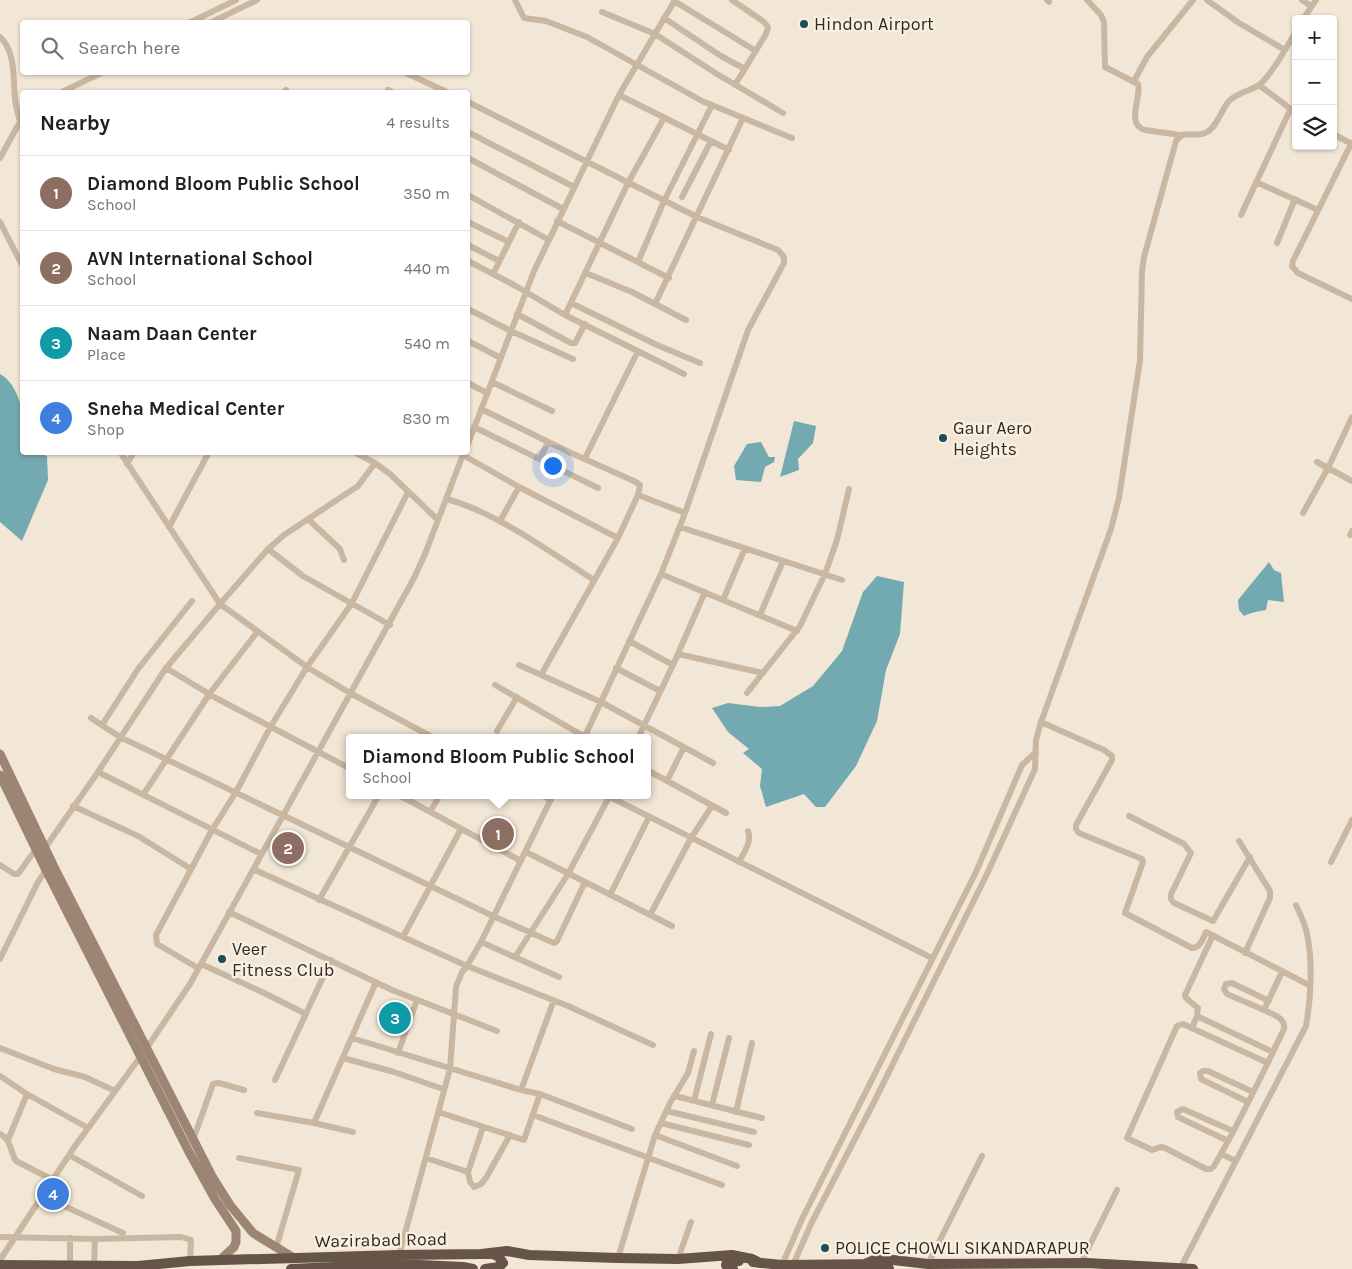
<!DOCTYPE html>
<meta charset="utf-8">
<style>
:root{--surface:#fff;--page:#f2f2f2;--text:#202124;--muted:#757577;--line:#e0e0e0;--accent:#184e57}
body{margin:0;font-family:Karla,sans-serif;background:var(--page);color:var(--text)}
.controls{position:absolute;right:15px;top:15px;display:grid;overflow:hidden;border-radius:5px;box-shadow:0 1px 4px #0004}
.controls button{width:45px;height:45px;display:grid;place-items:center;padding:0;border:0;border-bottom:1px solid var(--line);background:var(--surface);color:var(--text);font:25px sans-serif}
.you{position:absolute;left:552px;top:465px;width:18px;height:18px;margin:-12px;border:4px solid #fff;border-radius:50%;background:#1a73e8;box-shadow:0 0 0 8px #1a73e833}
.badge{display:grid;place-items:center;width:32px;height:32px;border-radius:50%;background:var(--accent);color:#fff;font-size:16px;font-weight:700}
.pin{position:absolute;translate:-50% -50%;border:2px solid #fff;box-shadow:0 1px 5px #0006}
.popup{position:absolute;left:346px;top:734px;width:305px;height:65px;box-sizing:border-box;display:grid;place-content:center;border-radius:5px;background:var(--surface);filter:drop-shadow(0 1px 4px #0005);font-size:16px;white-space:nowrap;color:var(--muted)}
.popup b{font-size:19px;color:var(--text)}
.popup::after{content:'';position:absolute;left:50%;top:100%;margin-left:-10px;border:10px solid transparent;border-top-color:var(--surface)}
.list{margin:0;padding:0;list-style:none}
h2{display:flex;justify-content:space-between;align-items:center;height:65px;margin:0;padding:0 20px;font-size:21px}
h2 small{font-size:16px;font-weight:400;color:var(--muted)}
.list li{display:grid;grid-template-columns:32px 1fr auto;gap:15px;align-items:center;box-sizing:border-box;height:75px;padding:0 20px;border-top:1px solid var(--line)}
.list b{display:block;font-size:19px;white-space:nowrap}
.list p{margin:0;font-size:16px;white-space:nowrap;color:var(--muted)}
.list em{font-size:16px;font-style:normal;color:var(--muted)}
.icon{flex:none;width:28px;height:28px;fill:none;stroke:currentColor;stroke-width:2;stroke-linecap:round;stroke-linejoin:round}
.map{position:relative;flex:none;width:1352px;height:1269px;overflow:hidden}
.search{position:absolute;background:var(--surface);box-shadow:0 1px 4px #0004;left:20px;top:20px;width:450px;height:55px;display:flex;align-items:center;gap:12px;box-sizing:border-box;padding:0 18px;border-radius:5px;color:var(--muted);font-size:19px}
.panel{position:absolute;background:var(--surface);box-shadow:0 1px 4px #0004;left:20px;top:90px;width:450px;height:365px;border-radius:5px}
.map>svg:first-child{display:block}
.water{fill:#73a9b0}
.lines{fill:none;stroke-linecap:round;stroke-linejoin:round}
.minor{stroke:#cab7a1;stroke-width:6}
.secondary{stroke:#9d8573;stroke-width:9}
.trunk{stroke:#665448;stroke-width:10}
.poi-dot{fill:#184e57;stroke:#faf0e2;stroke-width:2}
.labels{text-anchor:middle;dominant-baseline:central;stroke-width:4.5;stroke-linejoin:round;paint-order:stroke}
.poi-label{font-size:18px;fill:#342a24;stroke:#faf0e2;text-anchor:start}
.street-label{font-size:18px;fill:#342a24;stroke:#faf0e2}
</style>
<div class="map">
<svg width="1352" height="1269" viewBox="0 0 1352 1269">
<rect width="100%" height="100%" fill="#f2e7d6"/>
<path class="water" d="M0 374C13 381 19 397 22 411V452L41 453 47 456 48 480 22 541 0 522Z
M794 421 816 426 813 443 798 459 799 470 780 477Z
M761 442 769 457H775L774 462 765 467 761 482 736 480 734 466 747 444Z
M1269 562 1274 570 1281 573 1284 602 1268 600 1266 610C1260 611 1249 613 1244 616L1239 610 1238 600Z
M877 576 904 582 900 634 886 670 877 721 856 766 825 807H816L804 794 766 807 760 786 762 769 743 753 749 749 728 732 712 708 728 703 760 707 780 706 813 686 842 651 863 592Z"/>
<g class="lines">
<path class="minor" d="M515 0 524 18 546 21 587 37 702 101 792 138
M732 0 764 22 768 27 766 34 735 85
M1047 0 1049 2
M1087 0 1101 15 1104 22 1105 67 1138 84C1142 97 1125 124 1145 130L1180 135
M1207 0 1239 23 1285 50
M1302 0 1311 6
M674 1 756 51
M602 12 655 34 717 74 783 113
M664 18 721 56 745 69
M1303 19 1316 0
M191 22 236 0
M212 22 257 0
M0 37C16 52 13 78 15 98 15 105 18 113 20 121
M406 73 447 92
M1134 81 1147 57 1193 0
M1259 85 1296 113
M388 90 392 92
M62 92 103 72
M284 92 286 90
M619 95 729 150
M468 102 697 217 778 250 784 257V263L748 330 685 513 661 574 584 738
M468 132 574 187
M1333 134 1352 144
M1351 144 1293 261 1292 266 1298 273 1352 299
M0 158 22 118
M468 158 563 209
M1256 182 1318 210
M468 195 549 240
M682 197 711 141
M1241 215 1290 110
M557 221 669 278
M0 222 22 265
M468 222 509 242
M1277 243 1295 199
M468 245 499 261
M468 261 514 285 565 315 684 374
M638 262 664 201 712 105
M586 273 632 292 686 320
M493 274 519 222
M571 303 657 345 700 363
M655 304 743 118
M468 309 511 331 573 359
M517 314 571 343H575L585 324
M565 315 628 183 664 118
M468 341 501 358
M492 382 552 411
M468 383 487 393
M481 409 569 452 636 482 640 485 638 495 618 538 541 675
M474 427 598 488
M468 444 534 271 619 95 675 0
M120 452 220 604 307 667 350 693 434 738
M354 452 375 463 390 474 438 520
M463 455 519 487 618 538
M585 458 638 351
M540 459 548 442
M1317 462 1352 481
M127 464 134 452
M638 495 685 513
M447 499C499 514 548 551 594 580
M1303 513 1328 468 1352 417
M308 519 340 549 344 560
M500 521 519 487
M169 527 209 452
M680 527 842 580
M1350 535 1352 531
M268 549 303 576 390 625
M661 574 797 631
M723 600 745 548
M760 615 783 561
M629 641 673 665
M678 654 763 673
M519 665 601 702 713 763
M166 668 216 698 349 768
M616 668 660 691
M495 685 587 738
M747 693 800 626 825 574 837 540 849 489
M91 718 120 737 493 916 554 943 557 941 585 882
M1041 722 1104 750 1112 756V760L1076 825V829L1079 833 1142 859 1143 862 1125 913 1192 948C1200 948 1203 939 1206 932L1309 985
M102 725 138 669 192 601
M497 731 517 697
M638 738 673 665 705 592
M647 770 726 813
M98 772 261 854
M667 781 684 747
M143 795 210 693 258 631
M399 795 521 861
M541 795 551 800
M606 795 932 958
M73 806 138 836 191 869
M430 812 440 795
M1129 816 1184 844 1191 853 1171 894V899L1174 903 1213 921 1250 857
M1239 841 1270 891V898L1245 953
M45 848 98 772 166 668 220 604 268 549 284 535 358 486 375 463
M526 852 672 926
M739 862C744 852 752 842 748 831
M1331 862 1352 820
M0 865 14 874H18L36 849
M253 869 467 966 568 1006 653 1045
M610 895 649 817
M319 900 379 795
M229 912 392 990 497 1031
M650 915 691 838 712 806
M403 937 461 829
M481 942 559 977
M515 957 568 874 609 797
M0 959 38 882 46 870
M201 964 262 992 306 1014
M198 968 157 944 156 935 212 830 236 792 271 726 307 667 352 603 408 492
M1264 1010 1227 994 1224 989 1226 984 1232 983 1269 1001
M1197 1016 1198 1008 1186 998 1185 995 1213 935
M1192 1028 1197 1016 1273 1052
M352 1038 521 1090 540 1094 632 1129
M0 1048 54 1069 85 1077 115 1091
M398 1053 417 1000
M343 1058 394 1072 443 1089
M1268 1063 1183 1024 1177 1026 1127 1138 1152 1150 1161 1147 1165 1148 1206 1169H1211L1214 1166C1240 1122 1262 1075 1284 1029 1286 1018 1272 1014 1264 1010L1282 972
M0 1076 27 1094 88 1128
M275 1080 331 960
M521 1090 554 1000
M675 1096 762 1118
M694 1101 711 1034
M1248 1102 1201 1079 1200 1073 1203 1071H1208L1253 1092
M712 1105 729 1038
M667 1111 754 1132
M438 1112 524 1140 540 1094
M736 1112 752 1043
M257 1113 314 1123 353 1132
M533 1115 722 1185
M314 1123 376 982
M661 1123 749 1145
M483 1127 468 1172 470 1182 474 1187 481 1184 486 1178 510 1135
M0 1134C11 1139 10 1151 16 1161L53 1180
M655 1135 737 1166
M8 1140 27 1094
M193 1140 213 1084 219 1083 244 1090
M1228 1141 1178 1117 1177 1112 1183 1109 1233 1131
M1221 1154 1236 1161
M69 1155 142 1196
M239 1158 299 1170 276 1248
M426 1158 468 1172
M42 1196 123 1233
M0 1237 95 1239 181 1237 191 1240 190 1261
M399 1255 450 1069 456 987 462 972 467 966 481 942 553 795
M618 1258 655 1135 670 1103 688 1073 694 1051
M678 1259 691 1222
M0 1260 75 1146 146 1049 190 984 414 578 425 554 464 452
M1081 1263 1117 1190
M928 1264 982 1156
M70 1265V1238
M94 1265 95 1239
M782 1265 802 1219 976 872 1022 765 1036 752
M793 1265 811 1224 873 1104 987 874 1035 769 1036 740 1041 722 1111 529 1119 498 1140 360 1142 271 1144 257 1176 141C1184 128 1196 139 1207 132 1217 127 1221 110 1229 101 1237 93 1250 91 1259 85 1272 75 1288 45 1296 31
M1180 1269 1306 1026C1311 998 1313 962 1307 934 1305 923 1300 914 1296 905"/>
<path class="secondary" d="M0 754 54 867 213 1178 230 1205 253 1233 294 1258
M0 775 46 870 189 1152 215 1199 236 1231V1242L234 1247 220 1260"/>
<path class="trunk" d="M753 1262 782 1265 883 1264 887 1265 889 1269
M0 1265 138 1266 190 1261 399 1255 481 1254 507 1251 529 1255 618 1258 678 1259 732 1255 752 1259 760 1263
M862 1265 874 1260H893L928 1264 1087 1263 1193 1269
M291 1269 399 1264 463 1267 473 1269
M485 1269 499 1267 503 1263 498 1256 490 1253
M733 1269 728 1268 726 1265 727 1262 739 1261"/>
</g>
<g class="poi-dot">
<circle cx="804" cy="24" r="5"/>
<circle cx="943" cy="438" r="5"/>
<circle cx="222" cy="959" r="5"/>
<circle cx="825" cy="1248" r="5"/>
</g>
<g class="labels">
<g class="poi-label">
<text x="814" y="24">Hindon Airport</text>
<text x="953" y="428">Gaur Aero<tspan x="953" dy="21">Heights</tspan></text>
<text x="232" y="949">Veer<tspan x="232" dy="21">Fitness Club</tspan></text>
<text x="835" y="1248">POLICE CHOWLI SIKANDARAPUR</text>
</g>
<g class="street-label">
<text transform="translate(381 1240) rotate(-1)">Wazirabad Road</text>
</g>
</g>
</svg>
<div class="controls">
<button>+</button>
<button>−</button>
<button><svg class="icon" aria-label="layers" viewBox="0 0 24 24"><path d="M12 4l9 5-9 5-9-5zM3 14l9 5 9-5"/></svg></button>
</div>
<div class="you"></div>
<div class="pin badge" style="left:498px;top:834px;background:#8d6e63">1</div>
<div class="popup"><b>Diamond Bloom Public School</b>School</div>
<div class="pin badge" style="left:288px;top:848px;background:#8d6e63">2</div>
<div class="pin badge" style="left:395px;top:1018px;background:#0f9aa8">3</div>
<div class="pin badge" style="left:53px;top:1194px;background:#3f7fe0">4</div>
<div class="search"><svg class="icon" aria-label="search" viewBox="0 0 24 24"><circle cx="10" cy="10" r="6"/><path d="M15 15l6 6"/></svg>Search here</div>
<section class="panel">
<h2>Nearby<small>4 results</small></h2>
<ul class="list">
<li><span class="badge" style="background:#8d6e63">1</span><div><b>Diamond Bloom Public School</b><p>School</p></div><em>350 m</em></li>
<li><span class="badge" style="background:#8d6e63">2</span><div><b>AVN International School</b><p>School</p></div><em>440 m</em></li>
<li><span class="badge" style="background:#0f9aa8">3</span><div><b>Naam Daan Center</b><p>Place</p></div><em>540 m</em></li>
<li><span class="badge" style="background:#3f7fe0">4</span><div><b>Sneha Medical Center</b><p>Shop</p></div><em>830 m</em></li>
</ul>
</section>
</div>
